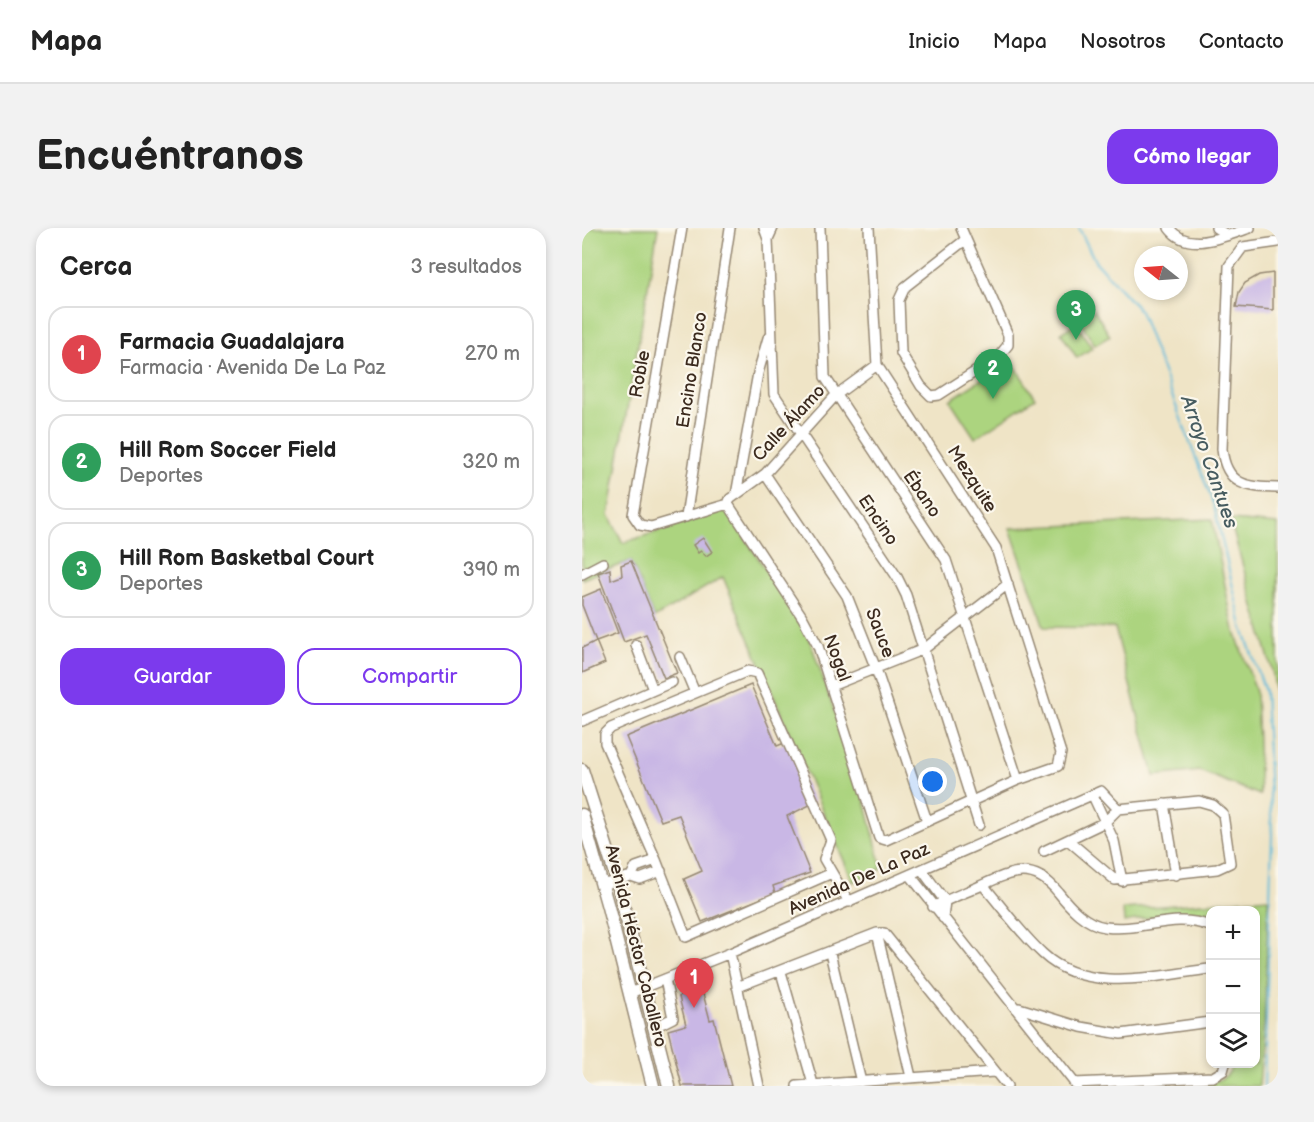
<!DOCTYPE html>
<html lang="es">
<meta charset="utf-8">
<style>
:root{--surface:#fff;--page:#f2f2f2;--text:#222;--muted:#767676;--line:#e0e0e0;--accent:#7c3aed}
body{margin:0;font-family:"Balsamiq Sans",sans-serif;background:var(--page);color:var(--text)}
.controls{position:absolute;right:18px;bottom:18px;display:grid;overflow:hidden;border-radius:12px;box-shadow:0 3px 9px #0003}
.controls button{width:54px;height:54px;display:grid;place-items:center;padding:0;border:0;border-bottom:2px solid var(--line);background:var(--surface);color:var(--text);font:30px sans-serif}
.compass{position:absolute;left:552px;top:18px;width:54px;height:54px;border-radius:50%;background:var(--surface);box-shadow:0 3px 9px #0003;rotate:287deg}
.you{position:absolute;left:351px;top:554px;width:21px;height:21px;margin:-15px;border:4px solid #fff;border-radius:50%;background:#1a73e8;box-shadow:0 0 0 9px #1a73e833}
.badge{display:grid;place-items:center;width:39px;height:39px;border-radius:50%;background:var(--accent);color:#fff;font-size:20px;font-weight:700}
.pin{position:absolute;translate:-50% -50px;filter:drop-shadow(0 2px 3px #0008)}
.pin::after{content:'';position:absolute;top:32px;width:21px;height:18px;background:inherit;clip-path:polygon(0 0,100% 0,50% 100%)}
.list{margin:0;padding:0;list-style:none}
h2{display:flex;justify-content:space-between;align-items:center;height:78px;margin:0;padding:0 24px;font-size:26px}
h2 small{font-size:20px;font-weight:400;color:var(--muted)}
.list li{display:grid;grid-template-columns:39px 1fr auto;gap:18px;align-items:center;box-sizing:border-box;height:96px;margin:0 12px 12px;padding:0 12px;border:2px solid var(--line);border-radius:18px}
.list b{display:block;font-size:22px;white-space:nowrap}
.list p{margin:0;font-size:20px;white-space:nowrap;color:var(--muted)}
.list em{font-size:20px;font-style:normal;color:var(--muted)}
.actions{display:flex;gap:12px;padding:18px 24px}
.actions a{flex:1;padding:14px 0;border:2px solid var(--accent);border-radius:18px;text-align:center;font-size:21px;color:var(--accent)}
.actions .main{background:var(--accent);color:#fff}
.icon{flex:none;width:33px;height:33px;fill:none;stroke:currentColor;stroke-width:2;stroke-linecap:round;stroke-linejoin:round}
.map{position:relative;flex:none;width:696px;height:858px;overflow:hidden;border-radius:18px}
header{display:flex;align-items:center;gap:36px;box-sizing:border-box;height:84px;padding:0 30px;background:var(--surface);border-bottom:2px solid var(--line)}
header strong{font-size:28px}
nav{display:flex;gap:33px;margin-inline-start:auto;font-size:21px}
.intro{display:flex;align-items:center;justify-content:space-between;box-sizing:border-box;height:144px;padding:0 36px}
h1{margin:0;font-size:42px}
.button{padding:15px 27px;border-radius:18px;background:var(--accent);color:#fff;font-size:21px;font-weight:700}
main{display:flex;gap:36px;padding:0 36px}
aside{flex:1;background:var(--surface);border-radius:18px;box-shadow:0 3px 9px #0003}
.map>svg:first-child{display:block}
.green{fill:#acd47f;stroke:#747f4e;stroke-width:1.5}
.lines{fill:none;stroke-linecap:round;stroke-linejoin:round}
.stream{stroke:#5dbadb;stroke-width:2}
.building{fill:#c9b7e5}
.minor-casing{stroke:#958772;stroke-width:12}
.major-casing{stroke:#958772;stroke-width:15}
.minor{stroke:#fff;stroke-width:9}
.major{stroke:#fff;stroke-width:12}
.labels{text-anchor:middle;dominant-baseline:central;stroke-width:4.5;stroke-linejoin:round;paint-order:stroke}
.street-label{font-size:18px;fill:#3b2a1e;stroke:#fbf7ec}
.water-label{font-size:20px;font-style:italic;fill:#475c60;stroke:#fbf7ec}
</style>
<header>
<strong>Mapa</strong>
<nav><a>Inicio</a><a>Mapa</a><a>Nosotros</a><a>Contacto</a></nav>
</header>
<div class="intro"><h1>Encuéntranos</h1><a class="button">Cómo llegar</a></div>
<main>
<aside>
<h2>Cerca<small>3 resultados</small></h2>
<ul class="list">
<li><span class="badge" style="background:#e0444e">1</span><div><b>Farmacia Guadalajara</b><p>Farmacia · Avenida De La Paz</p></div><em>270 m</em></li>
<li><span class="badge" style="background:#2e9e5b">2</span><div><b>Hill Rom Soccer Field</b><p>Deportes</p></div><em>320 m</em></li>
<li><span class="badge" style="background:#2e9e5b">3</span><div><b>Hill Rom Basketbal Court</b><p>Deportes</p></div><em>390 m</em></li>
</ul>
<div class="actions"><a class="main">Guardar</a><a>Compartir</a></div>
</aside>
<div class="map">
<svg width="696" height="858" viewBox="0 0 696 858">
<rect width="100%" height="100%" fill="#fbf7ec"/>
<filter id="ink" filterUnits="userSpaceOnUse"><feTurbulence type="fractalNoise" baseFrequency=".0167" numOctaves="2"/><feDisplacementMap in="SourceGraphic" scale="12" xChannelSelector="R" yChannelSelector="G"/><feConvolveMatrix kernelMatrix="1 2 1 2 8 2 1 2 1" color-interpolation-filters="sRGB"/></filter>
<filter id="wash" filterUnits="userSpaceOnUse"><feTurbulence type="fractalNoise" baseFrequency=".008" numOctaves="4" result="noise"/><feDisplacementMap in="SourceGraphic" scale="24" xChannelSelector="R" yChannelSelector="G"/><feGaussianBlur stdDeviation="1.35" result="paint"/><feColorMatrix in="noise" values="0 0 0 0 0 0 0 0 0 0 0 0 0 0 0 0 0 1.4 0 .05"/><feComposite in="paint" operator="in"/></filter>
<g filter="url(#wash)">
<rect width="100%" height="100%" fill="#efe4c6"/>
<path class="green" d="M0 0H76L27 287 41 315 144 281 225 404 282 569 300 640 271 654 141 349 72 390 49 333 0 351Z
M512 82 528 108 513 117 497 92Z
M494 95 510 120 495 130 479 105Z
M429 132 453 170 393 210 368 172Z
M630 291 651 398 674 464 678 567 618 543 572 548 533 400 462 399 428 300Z
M648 292 696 296V479L690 442Z
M686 670 682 793 677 858H596C613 856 648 858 650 836H674V682H628V692L596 685 542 694 541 681Z"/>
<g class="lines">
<path class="stream" d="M497 0 513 33 558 83 632 278 660 398 683 463 690 608 682 858"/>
</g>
<g id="blocks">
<path class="building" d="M691 45V82L654 79 657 64 663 55 677 47Z
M121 310 130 324 124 328 119 323 116 325 111 317Z
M49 333 95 445 82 450 64 406 42 414 16 345 28 341 29 352 40 348 39 337Z
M19 361 36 405 14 413 0 377V369Z
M14 413 23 435 0 445V420Z
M169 457 195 518 205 514 232 575 205 588 228 645 191 658 193 665 120 694 102 651 120 643 97 587 79 593 44 509Z
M119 758 128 792 132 791 149 858H100L86 802 104 797 97 769 102 761Z"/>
</g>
</g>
<g filter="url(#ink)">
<use href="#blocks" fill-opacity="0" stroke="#958772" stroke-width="1.5"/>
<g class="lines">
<defs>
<path id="minor" d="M100 0 51 287 58 297 69 299 146 276
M182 0 186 11 192 166 315 349 324 367 397 597
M238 0 243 149 364 332 436 552
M379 0 426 107V117L416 129 357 167 349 168 339 158 319 125 317 72 323 59 383 12
M587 0C606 26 642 8 668 0
M634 0 645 7
M186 11 191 0
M696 14 661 19 647 38 640 221C644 258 665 259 696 260
M183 246 265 368 294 441 345 593
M154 267 176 145 186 110
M146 276 221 390 236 418 297 610 304 612 436 552 476 538 479 525 414 320 295 137 287 0
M146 276 148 271 183 246 254 167 295 137
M104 289 148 0
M0 346 21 335
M54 417 71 462
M98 429 113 465
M249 458 342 421 426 356
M0 493 90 454
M511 568 532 613 540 653
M582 576 594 647
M462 623 523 594 536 581 617 573 631 577 641 586 648 635 635 641 533 652 486 612
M340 642 363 673 361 690
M250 645 104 709 74 632 23 515V506L29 500 166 443 175 445 249 612 242 631 267 674
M328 647 495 858
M49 648 54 639 74 632
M20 657 49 648 58 651 79 643
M401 657C420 679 439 706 461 726 505 767 575 747 628 741
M351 679C366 671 382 665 398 658 429 644 450 633 476 664 488 679 503 696 523 699 560 704 591 684 628 698
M295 705 329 849
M148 725 177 858
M248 725 279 854
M199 744 231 856
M155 759 295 705H302L425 858
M48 765 148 725 519 563 536 581
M437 780 499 799 539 806 628 794
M73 799 91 790 83 751
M492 855 631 849 641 843 643 836
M215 858 412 844"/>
<path id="major" d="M0 542 35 652 87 858
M0 587 26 679 71 858"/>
</defs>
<use href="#minor" class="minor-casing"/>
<use href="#major" class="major-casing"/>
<use href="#minor" class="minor"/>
<use href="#major" class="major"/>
</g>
</g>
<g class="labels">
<g class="street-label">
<text transform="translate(110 142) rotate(-81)">Encino Blanco</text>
<text transform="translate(58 146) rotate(-80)">Roble</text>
<text transform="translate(207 195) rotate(-47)">Calle Álamo</text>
<text transform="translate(390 251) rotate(57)">Mezquite</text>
<text transform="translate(340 266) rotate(56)">Ébano</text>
<text transform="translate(296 292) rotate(56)">Encino</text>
<text transform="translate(298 405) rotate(69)">Sauce</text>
<text transform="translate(255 430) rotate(70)">Nogal</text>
<text transform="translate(277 651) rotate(-24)">Avenida De La Paz</text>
<text transform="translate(54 718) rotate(76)">Avenida Héctor Caballero</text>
</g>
<g class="water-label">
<text transform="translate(627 234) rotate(71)">Arroyo Cantues</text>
</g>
</g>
</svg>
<div class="controls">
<button>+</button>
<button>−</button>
<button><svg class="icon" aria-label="layers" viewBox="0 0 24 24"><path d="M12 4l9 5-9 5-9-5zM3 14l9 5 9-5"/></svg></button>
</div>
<svg class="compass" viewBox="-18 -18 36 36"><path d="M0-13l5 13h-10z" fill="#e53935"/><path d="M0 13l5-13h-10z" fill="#767676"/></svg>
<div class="you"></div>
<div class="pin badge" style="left:112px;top:780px;background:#e0444e">1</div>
<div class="pin badge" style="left:411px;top:171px;background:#2e9e5b">2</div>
<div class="pin badge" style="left:494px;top:112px;background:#2e9e5b">3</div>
</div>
</main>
